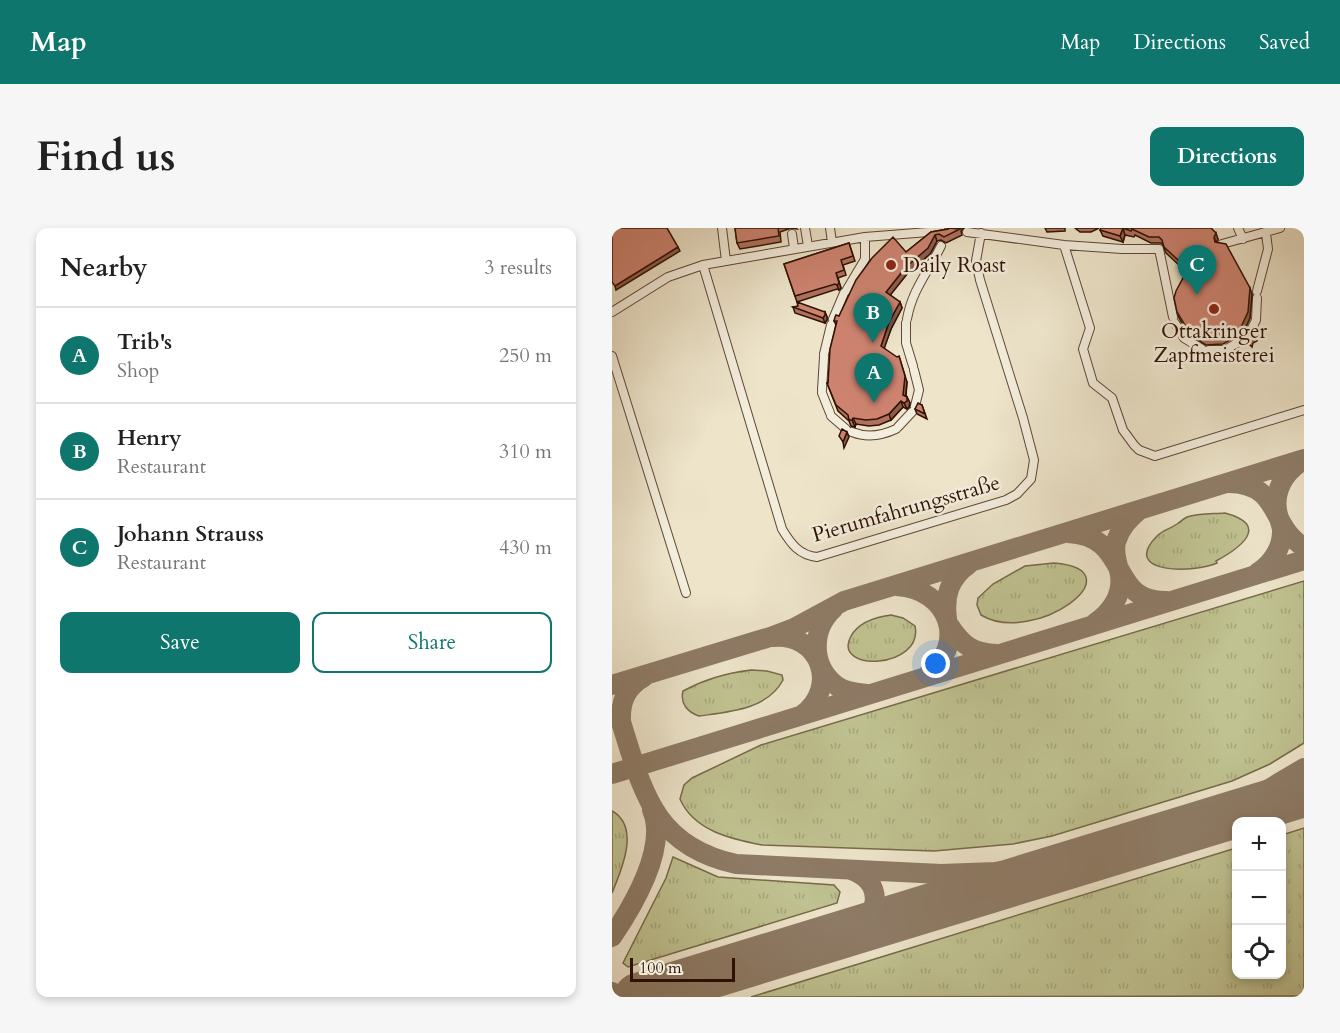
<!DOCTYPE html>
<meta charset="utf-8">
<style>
:root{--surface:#fff;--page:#f6f6f6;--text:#222;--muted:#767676;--line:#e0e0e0;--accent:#0f766e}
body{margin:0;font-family:Cardo,serif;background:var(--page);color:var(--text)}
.controls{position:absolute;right:18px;bottom:18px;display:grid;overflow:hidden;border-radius:12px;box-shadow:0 3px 9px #0003}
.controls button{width:54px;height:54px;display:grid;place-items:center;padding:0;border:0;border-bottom:2px solid var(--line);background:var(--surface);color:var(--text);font:30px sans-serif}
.scale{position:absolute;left:18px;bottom:15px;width:105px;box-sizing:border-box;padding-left:6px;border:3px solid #301202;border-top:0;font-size:16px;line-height:21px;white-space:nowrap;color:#301202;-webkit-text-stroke:4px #f3eddd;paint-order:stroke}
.you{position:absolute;left:324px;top:436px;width:21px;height:21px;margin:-15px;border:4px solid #fff;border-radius:50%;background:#1a73e8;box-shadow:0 0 0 9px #1a73e833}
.badge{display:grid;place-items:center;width:39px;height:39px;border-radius:50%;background:var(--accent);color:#fff;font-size:20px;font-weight:700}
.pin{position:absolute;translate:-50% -50px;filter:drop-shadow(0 2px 3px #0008)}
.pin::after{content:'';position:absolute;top:32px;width:21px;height:18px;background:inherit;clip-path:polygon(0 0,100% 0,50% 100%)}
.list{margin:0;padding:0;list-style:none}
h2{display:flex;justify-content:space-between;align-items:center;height:78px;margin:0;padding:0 24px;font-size:26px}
h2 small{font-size:20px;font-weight:400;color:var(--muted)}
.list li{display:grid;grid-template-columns:39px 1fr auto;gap:18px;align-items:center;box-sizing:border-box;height:96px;padding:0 24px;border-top:2px solid var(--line)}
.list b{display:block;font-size:22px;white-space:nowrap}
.list p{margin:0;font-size:20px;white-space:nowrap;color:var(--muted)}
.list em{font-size:20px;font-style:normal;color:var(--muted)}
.actions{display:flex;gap:12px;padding:18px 24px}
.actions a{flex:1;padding:14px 0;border:2px solid var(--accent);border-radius:12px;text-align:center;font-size:21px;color:var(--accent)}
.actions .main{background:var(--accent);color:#fff}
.icon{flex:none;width:33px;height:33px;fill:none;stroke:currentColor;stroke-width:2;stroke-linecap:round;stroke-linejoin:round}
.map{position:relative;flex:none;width:692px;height:769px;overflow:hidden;border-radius:12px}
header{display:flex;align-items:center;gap:36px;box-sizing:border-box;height:84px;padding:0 30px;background:var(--accent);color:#fff}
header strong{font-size:28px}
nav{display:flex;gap:33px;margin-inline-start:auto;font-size:21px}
.intro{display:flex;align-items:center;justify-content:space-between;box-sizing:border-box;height:144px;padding:0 36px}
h1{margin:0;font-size:42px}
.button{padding:15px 27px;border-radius:12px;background:var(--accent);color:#fff;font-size:21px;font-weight:700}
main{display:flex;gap:36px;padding:0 36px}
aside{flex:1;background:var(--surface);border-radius:12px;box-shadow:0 3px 9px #0003}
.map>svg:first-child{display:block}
.grass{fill:url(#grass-tufts);stroke:#786a4a;stroke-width:1.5}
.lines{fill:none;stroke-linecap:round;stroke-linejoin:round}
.taxiway{stroke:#8e7b66;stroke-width:20}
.runway{stroke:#8e7b66;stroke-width:48}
.minor-casing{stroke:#5f4634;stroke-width:10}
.minor{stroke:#f3eddd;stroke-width:8}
.wall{fill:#b07160;stroke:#301202;stroke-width:1.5}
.shaded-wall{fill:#905c4e;stroke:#301202;stroke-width:1.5}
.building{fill:#cd8370;stroke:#301202;stroke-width:1.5}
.poi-dot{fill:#8f2418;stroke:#f3eddd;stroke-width:2}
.labels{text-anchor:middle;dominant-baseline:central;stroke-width:5;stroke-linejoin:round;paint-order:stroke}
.poi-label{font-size:21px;fill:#301202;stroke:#f3eddd;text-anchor:start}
.street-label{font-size:21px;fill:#301202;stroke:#f3eddd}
</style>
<header>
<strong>Map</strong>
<nav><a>Map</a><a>Directions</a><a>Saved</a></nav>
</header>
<div class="intro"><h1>Find us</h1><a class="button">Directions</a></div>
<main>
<aside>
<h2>Nearby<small>3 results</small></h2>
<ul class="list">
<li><span class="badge">A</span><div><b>Trib's</b><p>Shop</p></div><em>250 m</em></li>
<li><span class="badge">B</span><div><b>Henry</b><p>Restaurant</p></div><em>310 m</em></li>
<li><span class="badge">C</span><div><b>Johann Strauss</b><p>Restaurant</p></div><em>430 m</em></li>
</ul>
<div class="actions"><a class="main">Save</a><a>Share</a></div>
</aside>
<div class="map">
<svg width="692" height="769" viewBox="0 0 692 769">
<defs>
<pattern id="grass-tufts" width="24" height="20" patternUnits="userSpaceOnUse" patternTransform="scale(1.5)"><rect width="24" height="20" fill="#c0c291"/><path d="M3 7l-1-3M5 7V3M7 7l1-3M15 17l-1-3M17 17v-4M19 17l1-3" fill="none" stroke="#a5a67b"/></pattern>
</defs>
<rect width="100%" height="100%" fill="#ede4ca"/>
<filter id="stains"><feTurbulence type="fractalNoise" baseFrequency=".00333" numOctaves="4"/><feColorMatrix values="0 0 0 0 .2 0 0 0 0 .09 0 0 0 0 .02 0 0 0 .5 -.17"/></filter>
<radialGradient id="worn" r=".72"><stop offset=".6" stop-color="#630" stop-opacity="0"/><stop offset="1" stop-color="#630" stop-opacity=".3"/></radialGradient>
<path class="grass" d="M613 285C658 297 630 319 604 333L605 335C584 345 507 347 545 308 551 302 558 301 565 296 568 294 571 291 575 289 586 285 601 286 613 285Z
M442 335C528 342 422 419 369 387L365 377 366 370 381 356 413 338Z
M692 353V515L658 536 620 553 440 608 401 616 322 623 150 617C119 611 82 603 68 571L72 557 80 550 149 517Z
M279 387 291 390 303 398C312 441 219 445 239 408 247 394 264 389 279 387Z
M139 442 155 443 170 447 171 452C155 482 116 484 87 488 75 484 68 475 71 463 93 451 114 445 139 442Z
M0 583C29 599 9 643 0 665Z
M692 600V768L139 769 624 620V746H670V607Z
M61 629 106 649 222 657 228 664 225 675 16 739 11 735 54 650Z"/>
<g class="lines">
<path class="taxiway" d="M617 255C670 256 657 299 692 319
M456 305C520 308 495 375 555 373
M645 345C660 336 671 319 670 301 669 295 666 289 665 282 662 262 673 244 689 234
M285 358C337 361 357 416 314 448
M222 380C199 401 198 438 225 458 234 465 246 465 257 466
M335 391C332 368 337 350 357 336
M483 395C499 384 511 367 508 347 506 336 501 325 504 314 508 300 516 292 526 283
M337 397C350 417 360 425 385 426
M160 409C208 404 228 459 190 487
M32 449C14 459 8 474 9 494 31 564 42 618 124 636L329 646 383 644 436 638 490 626
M0 457 158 409 182 400 232 373 692 231
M0 546 692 332
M555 606 650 565 692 540
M237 704C269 690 273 654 239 642
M0 709C21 678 56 619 40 582
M0 764 11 769
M25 769H27"/>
<path class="runway" d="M26 769 692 565"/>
<defs>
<path id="minor" d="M110 0 114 33
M193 0 196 18
M218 0 220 14
M626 0 631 11
M355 4 452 17 510 21H547L561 89
M180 6 182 20
M610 16 668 0
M452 17 478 100 471 121 481 155 500 170 511 202 522 217 527 222 543 228 692 182
M91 37 170 301C179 316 187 327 205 329L394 272 405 266 419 251 422 232 411 190 368 52 364 33 369 5
M234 63 253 31V9
M645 63 656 21 654 5
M0 84 56 49 91 37 253 9 329 3
M221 91 232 65
M295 91C300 62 316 44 329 18
M294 95V115L301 138
M563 95 572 110 590 121
M637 106 644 92 645 70
M597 122H613L632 111
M212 126 219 97
M0 128 74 365
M302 142 307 162 303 178
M210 162 212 129
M210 165 218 185
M219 188 234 201
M286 199 300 184
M240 204C255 210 269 208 284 201"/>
</defs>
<use href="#minor" class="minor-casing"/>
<use href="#minor" class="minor"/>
</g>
<path class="wall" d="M123 0H184L185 1 179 0 168 4 169 14 128 21 125 15Z
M336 0H352L349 3 350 7 334 15 329 12 325 13 318 26 295 46 278 67 288 74 290 80 279 101 272 120 295 154 294 168 295 169 298 175 297 179 295 181 291 179 279 192 267 197 257 198 244 196 243 199 239 198 237 193 226 183 215 155H216L224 97 222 93 294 24 319 4 336 1Z
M433 0H453V3L435 4Z
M463 0H487L479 4H468Z
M489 0H599L606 11 605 14 640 66 638 90 631 105 611 116 594 117 576 106 567 90 565 84 572 48 571 44 568 38 554 25 551 17 549 15H539L523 7 522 9 513 7 511 14 491 8 488 2Z
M237 15 243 33 231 37 234 47 226 50 229 60 227 62 225 61 185 74 172 36Z
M181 79 213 84 215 89V92L213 95 183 85Z
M643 108 645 113 641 115 640 119 636 115 634 110Z
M310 177 315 191 305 186 303 181Z"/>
<path class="shaded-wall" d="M511 0 513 7 511 14 508 8Z
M604 5 606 11 604 15 602 9Z
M323 7 325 13 318 26 295 46 276 70 274 64 293 40Z
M66 19 68 23 4 62 3 58Z
M224 45 229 60 227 62 225 57Z
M638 60 640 66 638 90 631 105 629 99Z
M288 74 290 80 279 101 271 124 269 118 277 94Z
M213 84 215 89V92L213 95 211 90Z
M287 128 295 154 293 173 291 167Z
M295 169 298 175 297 179 295 181 292 175Z
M289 173 291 179 279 192 277 186Z
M241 190 244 196 243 199 240 192Z
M235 204 237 209 232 220 231 214Z"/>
<path class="building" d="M0 0H55L66 19 3 58 0 54Z
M123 0H166L167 8 125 15Z
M336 0 348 1 332 9 327 6 323 7 316 20 293 40 274 64 288 74 277 94 269 118 285 129 287 128 293 148 291 167 295 169V173L292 175 289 173 277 186 265 191 254 192 241 190 240 192H237L236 187 224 177 215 155H216L218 121 225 93H222L223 89 224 87 227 88 244 52 260 30 281 9 294 24 319 4 336 1Z
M489 0H599L604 5 602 9 603 14 614 16 638 60 636 84 629 99 609 110 592 111 574 99 565 84 562 70 564 63 572 48 571 41 566 32 552 19 550 12 547 9H537L520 1 519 3 511 0 508 8 488 2Z
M237 15 241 28 229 32 232 42 224 45 227 55 225 57 223 56 183 68 172 36Z
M185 74 213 84V87L211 90 181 79 186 78Z
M639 104 643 108 639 109V113L634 110Z
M306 175 310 177 313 186 303 181Z
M230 201 235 204 231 214 227 208Z"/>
<g class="poi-dot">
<circle cx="279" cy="37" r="6"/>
<circle cx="602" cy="81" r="6"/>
</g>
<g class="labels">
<g class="poi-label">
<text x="291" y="37">Daily Roast</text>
<text x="602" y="103" text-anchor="middle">Ottakringer<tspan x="602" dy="24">Zapfmeisterei</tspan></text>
</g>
<g class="street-label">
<text transform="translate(294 281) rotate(-16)">Pierumfahrungsstraße</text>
</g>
</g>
<rect width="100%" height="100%" filter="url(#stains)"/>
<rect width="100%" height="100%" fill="url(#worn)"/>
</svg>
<div class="controls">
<button>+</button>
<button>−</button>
<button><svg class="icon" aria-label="locate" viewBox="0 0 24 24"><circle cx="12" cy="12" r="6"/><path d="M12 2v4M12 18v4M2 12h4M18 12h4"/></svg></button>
</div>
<div class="scale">100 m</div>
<div class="you"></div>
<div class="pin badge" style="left:262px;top:175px">A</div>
<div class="pin badge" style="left:261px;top:115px">B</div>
<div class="pin badge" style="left:585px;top:67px">C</div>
</div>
</main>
